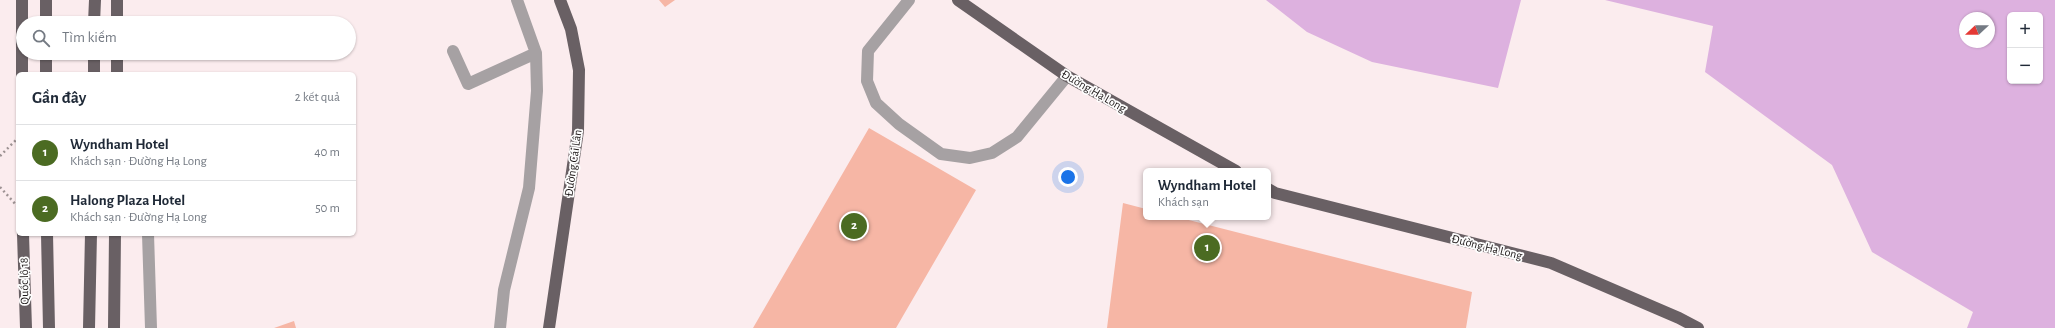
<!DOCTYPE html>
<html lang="vi">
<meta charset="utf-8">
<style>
:root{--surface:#fff;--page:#f6f6f7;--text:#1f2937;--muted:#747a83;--line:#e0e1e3;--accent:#4b6b22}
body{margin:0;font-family:"Alegreya Sans",sans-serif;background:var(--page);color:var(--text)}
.controls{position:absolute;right:12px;top:12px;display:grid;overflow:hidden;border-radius:6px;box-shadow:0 1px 3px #0004}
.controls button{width:36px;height:36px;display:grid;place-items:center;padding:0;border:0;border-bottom:1px solid var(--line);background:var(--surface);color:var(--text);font:20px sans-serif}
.compass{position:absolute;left:1959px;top:12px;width:36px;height:36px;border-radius:50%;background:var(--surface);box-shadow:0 1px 3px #0004;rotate:248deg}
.you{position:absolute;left:1068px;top:177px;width:14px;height:14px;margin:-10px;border:3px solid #fff;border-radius:50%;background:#1a73e8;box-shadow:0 0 0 6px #1a73e833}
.badge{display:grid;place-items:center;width:26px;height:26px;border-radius:50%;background:var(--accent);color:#fff;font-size:13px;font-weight:700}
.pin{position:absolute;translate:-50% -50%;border:2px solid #fff;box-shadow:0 1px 4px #0006}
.popup{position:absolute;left:1143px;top:168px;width:128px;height:52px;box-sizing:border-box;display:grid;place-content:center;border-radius:6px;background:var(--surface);filter:drop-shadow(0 1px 3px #0005);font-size:13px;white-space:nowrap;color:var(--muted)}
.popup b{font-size:15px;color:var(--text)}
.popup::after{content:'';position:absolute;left:50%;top:100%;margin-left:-8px;border:8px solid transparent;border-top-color:var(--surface)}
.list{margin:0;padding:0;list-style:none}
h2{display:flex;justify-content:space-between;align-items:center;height:52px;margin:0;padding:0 16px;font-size:17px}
h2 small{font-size:13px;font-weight:400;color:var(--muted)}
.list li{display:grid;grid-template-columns:26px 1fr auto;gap:12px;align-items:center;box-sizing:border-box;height:56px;padding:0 16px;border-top:1px solid var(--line)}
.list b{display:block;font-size:15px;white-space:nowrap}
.list p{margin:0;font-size:13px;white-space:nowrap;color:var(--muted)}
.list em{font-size:13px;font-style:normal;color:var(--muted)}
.icon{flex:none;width:22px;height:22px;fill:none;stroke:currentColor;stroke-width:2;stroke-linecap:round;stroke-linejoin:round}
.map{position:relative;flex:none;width:2055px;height:328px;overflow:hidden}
.search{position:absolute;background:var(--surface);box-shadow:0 1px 3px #0004;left:16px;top:16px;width:340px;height:44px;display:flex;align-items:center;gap:10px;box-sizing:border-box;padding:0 14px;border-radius:22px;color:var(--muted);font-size:15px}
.panel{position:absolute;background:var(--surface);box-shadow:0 1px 3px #0004;left:16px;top:72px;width:340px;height:164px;border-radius:6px}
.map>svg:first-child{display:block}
.water{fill:#ddb1df;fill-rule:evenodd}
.building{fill:#f6b6a5}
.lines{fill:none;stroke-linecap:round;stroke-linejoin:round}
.path{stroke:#9e9394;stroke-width:2.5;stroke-dasharray:2 3;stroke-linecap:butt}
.minor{stroke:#a6a1a3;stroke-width:12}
.major{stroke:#696064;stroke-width:12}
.labels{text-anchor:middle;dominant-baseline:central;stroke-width:3.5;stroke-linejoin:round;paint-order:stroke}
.street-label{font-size:12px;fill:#1f1a1a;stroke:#fefefe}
</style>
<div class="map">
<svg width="2055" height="328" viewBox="0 0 2055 328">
<rect width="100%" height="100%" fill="#fbecee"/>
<path class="water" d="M1266 0H1521L1498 88 1372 62 1307 32Z
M1605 0H2055V328H1967L1973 312 1872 252 1832 165 1705 72 1713 26ZM2010 15H2040V81H2010ZM1965 18H1989V42H1965Z"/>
<path class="building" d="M659 0H675L665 7Z
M869 128 976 190 896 328H753Z
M1123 203 1146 209V217H1177L1472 292 1466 328H1107Z
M294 321 296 328H274Z"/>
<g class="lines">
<path class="path" d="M0 156 18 138
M0 187 18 207"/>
<path class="minor" d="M909 0 868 51 867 81 876 103 899 124 941 154 970 158 992 153 1017 137 1067 76
M453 51 468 84 536 53
M148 234 151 328
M500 328 504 290 529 188 537 91 536 53 517 0"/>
<path class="major" d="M958 0 1067 76 1236 171
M46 23V0
M94 23 95 0
M117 23V0
M22 74V0
M46 74V53
M94 74V53
M117 74V53
M1268 189 1275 193 1551 263 1679 318 1698 328
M23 234 26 328
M47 234 49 328
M89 328 91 234
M114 328 115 234
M549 328 578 131 579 70 571 29 560 0"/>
</g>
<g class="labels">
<g class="street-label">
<text transform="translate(1094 91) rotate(30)">Đường Hạ Long</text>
<text transform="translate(573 163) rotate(-82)">Đường Cái Lân</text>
<text transform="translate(1487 247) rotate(14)">Đường Hạ Long</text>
<text transform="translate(24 281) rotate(-91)">Quốc lộ 18</text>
</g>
</g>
</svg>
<div class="controls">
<button>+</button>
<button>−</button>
</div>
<svg class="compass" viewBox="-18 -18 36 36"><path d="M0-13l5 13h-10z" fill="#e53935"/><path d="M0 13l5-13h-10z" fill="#747a83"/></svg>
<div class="you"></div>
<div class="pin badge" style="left:1207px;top:248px">1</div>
<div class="popup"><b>Wyndham Hotel</b>Khách sạn</div>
<div class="pin badge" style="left:854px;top:226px">2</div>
<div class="search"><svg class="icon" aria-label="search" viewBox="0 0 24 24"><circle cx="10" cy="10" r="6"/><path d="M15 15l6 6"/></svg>Tìm kiếm</div>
<section class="panel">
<h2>Gần đây<small>2 kết quả</small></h2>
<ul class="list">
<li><span class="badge">1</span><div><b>Wyndham Hotel</b><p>Khách sạn · Đường Hạ Long</p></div><em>40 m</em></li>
<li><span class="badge">2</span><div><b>Halong Plaza Hotel</b><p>Khách sạn · Đường Hạ Long</p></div><em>50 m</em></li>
</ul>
</section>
</div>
